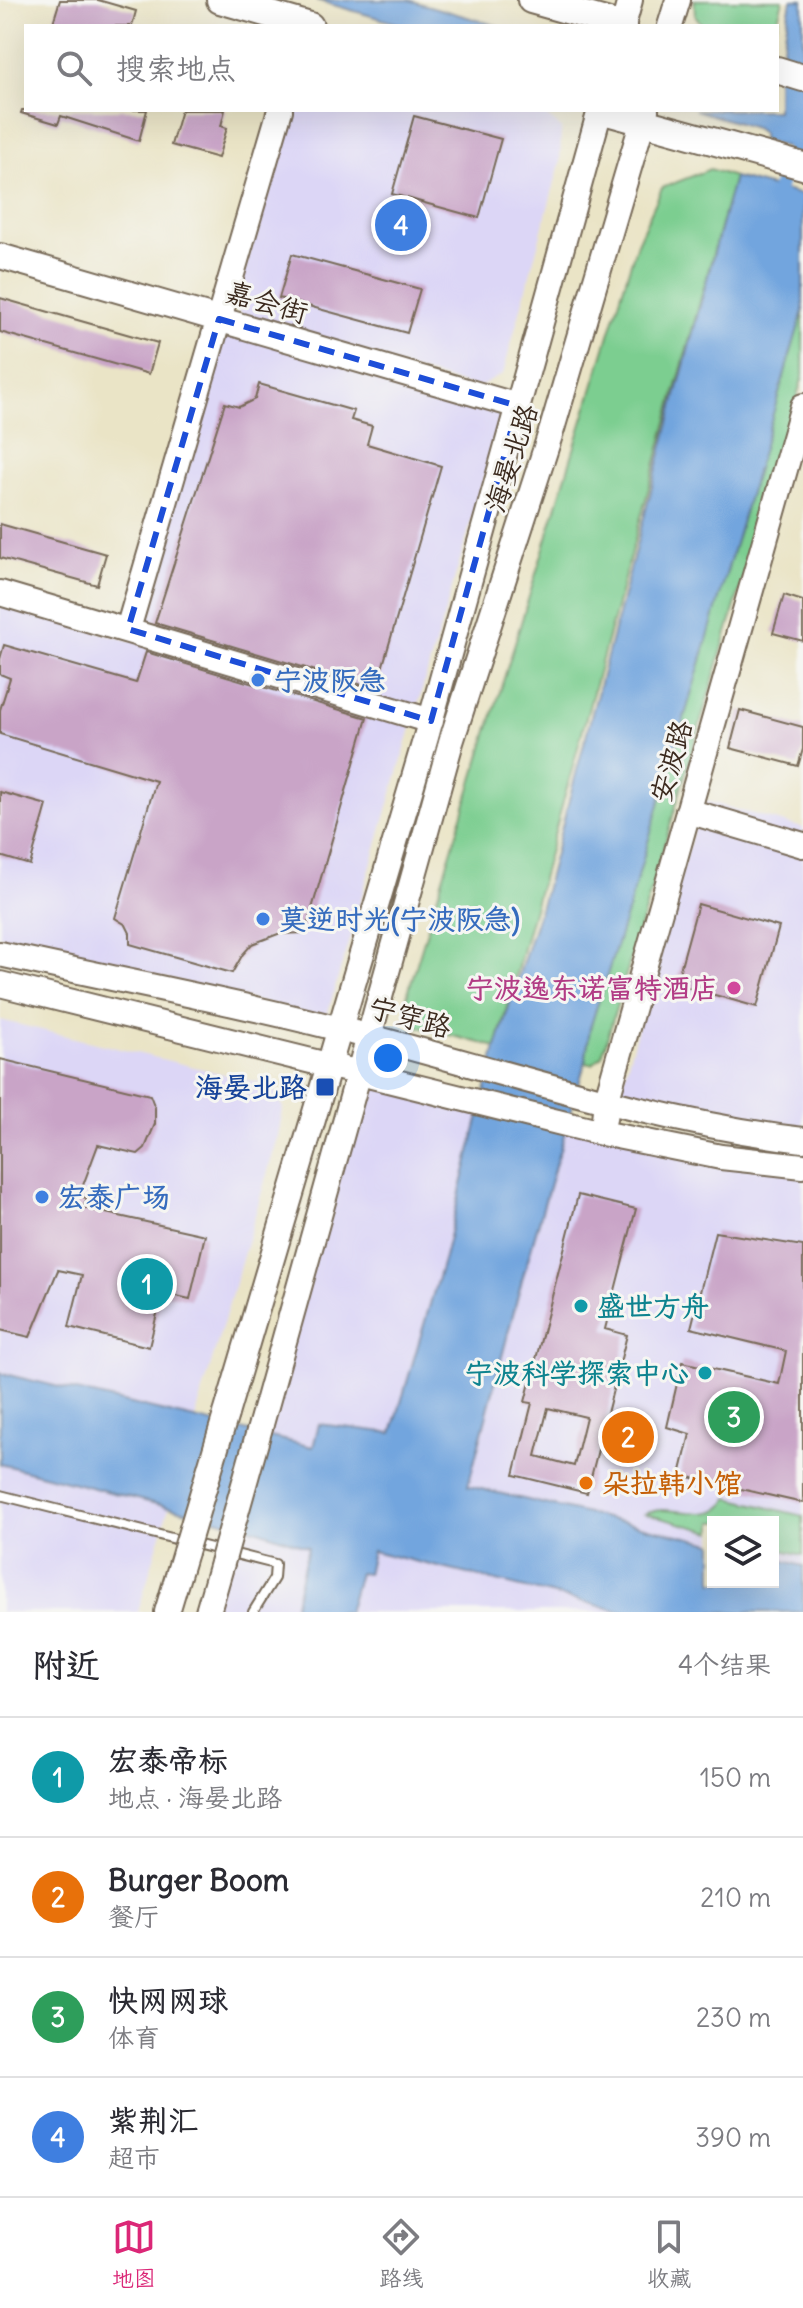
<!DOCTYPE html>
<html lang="zh">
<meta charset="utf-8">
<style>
:root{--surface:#fff;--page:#f7f7f7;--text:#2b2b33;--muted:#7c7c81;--line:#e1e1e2;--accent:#db2777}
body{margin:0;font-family:Delius,"LXGW WenKai TC",sans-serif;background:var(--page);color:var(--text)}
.controls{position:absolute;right:24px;bottom:24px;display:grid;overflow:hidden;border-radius:0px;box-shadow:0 8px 32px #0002}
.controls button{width:72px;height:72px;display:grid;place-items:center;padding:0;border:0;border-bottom:2px solid var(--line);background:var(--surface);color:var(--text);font:40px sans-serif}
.you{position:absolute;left:388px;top:1058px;width:28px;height:28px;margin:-20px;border:6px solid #fff;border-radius:50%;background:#1a73e8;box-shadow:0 0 0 12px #1a73e833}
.badge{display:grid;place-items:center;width:52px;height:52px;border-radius:50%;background:var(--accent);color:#fff;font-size:26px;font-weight:700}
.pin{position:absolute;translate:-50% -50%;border:4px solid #fff;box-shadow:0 2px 8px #0006}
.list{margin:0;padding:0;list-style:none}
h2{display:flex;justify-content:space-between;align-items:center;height:104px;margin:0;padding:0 32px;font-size:34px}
h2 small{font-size:26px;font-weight:400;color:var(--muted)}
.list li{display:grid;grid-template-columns:52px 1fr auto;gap:24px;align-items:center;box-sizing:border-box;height:120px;padding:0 32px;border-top:2px solid var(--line)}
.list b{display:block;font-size:30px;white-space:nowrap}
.list p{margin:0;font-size:26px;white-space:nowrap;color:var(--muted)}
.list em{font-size:26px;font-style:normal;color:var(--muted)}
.icon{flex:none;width:44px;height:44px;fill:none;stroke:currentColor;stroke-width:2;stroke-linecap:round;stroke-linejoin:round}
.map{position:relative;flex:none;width:803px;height:1612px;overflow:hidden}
.search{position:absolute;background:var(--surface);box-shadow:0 8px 32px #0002;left:24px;right:24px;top:24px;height:88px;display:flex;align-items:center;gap:20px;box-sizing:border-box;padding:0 28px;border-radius:0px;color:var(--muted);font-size:30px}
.sheet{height:584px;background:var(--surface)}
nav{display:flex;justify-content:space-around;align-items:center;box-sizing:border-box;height:112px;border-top:2px solid var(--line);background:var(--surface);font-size:22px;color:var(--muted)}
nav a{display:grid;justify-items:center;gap:4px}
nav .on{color:var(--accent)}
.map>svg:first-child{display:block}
.built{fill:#dcd6f6;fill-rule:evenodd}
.green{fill:#7cce90;stroke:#5c7c57;stroke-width:2}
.water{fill:#72a5de;stroke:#56687e;stroke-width:2}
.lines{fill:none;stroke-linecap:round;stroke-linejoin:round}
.canal{stroke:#72a5de;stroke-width:14}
.building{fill:#c9a4c7;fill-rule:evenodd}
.lane-casing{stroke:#786b59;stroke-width:12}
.secondary-casing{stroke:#786b59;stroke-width:28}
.primary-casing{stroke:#786b59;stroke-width:30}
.lane{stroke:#fff;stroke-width:8}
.secondary{stroke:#fff;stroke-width:24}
.primary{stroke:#fff;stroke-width:26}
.secondary-bridge-casing{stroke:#786b59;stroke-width:28;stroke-linecap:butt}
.secondary-bridge{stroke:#fff;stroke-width:24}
.marked{fill:none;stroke:#1d4ed8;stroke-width:6;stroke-dasharray:16 10;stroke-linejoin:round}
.shop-dot{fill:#3f7fe0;stroke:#f6f6f2;stroke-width:3}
.hotel-dot{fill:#d1479c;stroke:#f6f6f2;stroke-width:3}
.transit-dot{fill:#1a4fb4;stroke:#f6f6f2;stroke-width:3}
.culture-dot{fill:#0f9aa8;stroke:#f6f6f2;stroke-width:3}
.food-dot{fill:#e8710a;stroke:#f6f6f2;stroke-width:3}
.labels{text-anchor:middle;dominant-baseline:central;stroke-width:6;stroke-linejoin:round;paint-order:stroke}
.street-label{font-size:28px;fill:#3b2a1e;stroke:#f6f6f2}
.shop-label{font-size:28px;font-weight:bold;fill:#366cbe;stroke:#f6f6f2;text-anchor:start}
.hotel-label{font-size:28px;font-weight:bold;fill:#b23c85;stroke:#f6f6f2;text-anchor:end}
.transit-label{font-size:28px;font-weight:bold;fill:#164399;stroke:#f6f6f2;text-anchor:end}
.culture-label{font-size:28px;font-weight:bold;fill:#0d838f;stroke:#f6f6f2;text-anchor:start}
.food-label{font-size:28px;font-weight:bold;fill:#c56008;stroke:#f6f6f2;text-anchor:start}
</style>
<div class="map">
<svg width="803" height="1612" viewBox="0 0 803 1612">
<rect width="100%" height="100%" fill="#f6f6f2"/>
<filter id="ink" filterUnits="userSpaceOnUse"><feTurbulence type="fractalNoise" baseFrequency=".0125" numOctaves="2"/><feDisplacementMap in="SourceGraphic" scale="16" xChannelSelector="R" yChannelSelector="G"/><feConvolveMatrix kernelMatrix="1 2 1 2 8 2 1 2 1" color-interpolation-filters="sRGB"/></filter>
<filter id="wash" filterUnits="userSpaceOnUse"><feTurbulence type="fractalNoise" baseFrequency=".006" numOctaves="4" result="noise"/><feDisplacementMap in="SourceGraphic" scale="32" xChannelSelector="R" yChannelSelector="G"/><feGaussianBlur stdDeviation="1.8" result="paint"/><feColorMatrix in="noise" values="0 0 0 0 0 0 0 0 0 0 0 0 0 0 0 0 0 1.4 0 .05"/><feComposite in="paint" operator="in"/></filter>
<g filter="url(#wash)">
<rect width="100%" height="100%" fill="#eae4c6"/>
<path class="built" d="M293 110H539L561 128 560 163 503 374 478 388 246 323 236 307 239 288Z
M224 328 503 413 326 1019 0 936V603L131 641Z
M702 800 803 828V1130L619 1095Z
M0 1020 273 1086 283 1108 278 1137 138 1612H0Z
M361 1072 803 1166V1612H208ZM713 1522H773V1582H713Z"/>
<path class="green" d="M694 0H783L776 26H703L695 15Z
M710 169 734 177 496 1047 418 1027 407 996 637 243 662 188Z
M803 311V376L602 1056 592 1064 585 1063 590 1028 631 900Z
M729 1498 803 1516V1555L773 1548V1522H713V1532L645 1514C671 1500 712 1529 729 1498Z"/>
<path class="water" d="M316 0H409L498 26H406Z
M791 0H803V152L762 140V133L755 128 695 110H777V80Z
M734 177 803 195V311L631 900 590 1028 585 1063 522 1280 468 1486 713 1543V1582H773V1558L803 1566V1612H625L372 1551 367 1574 359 1573 348 1612H293L308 1547 262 1531 0 1464V1373L313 1447 319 1424 392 1433 444 1257 496 1047 542 902Z"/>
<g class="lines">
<path class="canal" d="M773 204 803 122"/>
</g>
<g id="blocks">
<path class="building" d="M60 0H98L136 11 132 26H52Z
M22 110H147L139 141 61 116 58 124 21 113Z
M181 110H225L221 126 227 128 218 158 171 145Z
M414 116 501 139 479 218 392 194Z
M292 254 420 289 407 333 279 298Z
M0 298 158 343 149 374 0 332Z
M259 384 354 411 351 420 372 426 367 444 441 466 376 689 155 623 225 403 239 407 255 399Z
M0 524 106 554 97 585 0 558Z
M784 595 803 601V641L773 633Z
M4 645 136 683 146 652 367 718 305 933 278 934 252 944 243 954 232 973 130 944V933L126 925 115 918 156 781 0 734V710L10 678 0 674V659Z
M740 710 803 727V749L798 766 730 748Z
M0 792 47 805 30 865 0 856Z
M698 904 779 927 757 1007 676 984Z
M0 1059 150 1095 155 1108V1124L145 1148 138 1154 98 1145 79 1196 87 1198 83 1208 205 1235 190 1299 162 1293 149 1347 69 1327 82 1275 58 1270 30 1337 0 1330Z
M578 1195 636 1209 605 1329 627 1335 605 1421 635 1429 631 1446 601 1438 587 1493 514 1475 532 1403 525 1402ZM548 1408 586 1417 574 1466 536 1456Z
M715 1232 803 1246V1503L680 1475 690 1434 667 1427 682 1362 779 1384 786 1351 691 1328Z"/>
</g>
</g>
<g filter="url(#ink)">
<use href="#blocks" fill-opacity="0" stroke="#786b59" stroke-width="2"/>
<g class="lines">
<defs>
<path id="lane" d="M0 1495 275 1564 274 1578 253 1612"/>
<path id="secondary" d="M623 26 630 0
M670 26 678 0
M0 256 518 406
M0 593 431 721
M128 629 280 110
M688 811 803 845
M0 954C122 981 246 1004 367 1036 512 1074 654 1122 803 1140
M0 984 602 1133 721 1157 803 1166
M604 1119 606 1102 803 406
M226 1414 426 737 600 110
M261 1424 451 742 552 429 646 110
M167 1612 185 1552
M208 1612 222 1563"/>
<path id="primary" d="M220 0 310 26
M531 0 623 26
M777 70 803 78
M600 110 803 166"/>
</defs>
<use href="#lane" class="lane-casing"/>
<use href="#secondary" class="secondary-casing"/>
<use href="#primary" class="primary-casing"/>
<use href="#lane" class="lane"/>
<use href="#secondary" class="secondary"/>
<use href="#primary" class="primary"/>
<defs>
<path id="secondary-bridge" d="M185 1552 226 1414
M222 1563 261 1424"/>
</defs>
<use href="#secondary-bridge" class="secondary-bridge-casing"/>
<use href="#secondary-bridge" class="secondary-bridge"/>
</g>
</g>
<path class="marked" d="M219 319 518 406 431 721 128 629Z"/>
<g class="shop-dot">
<circle cx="258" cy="680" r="8"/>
<circle cx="263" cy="919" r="8"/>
<circle cx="42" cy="1197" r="8"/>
</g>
<circle class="hotel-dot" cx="734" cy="988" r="8"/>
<rect class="transit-dot" x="315" y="1077" width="20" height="20" rx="4"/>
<g class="culture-dot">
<circle cx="581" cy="1306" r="8"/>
<circle cx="705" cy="1373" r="8"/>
</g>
<circle class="food-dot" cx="586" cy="1483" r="8"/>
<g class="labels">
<g class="street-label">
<text transform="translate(267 302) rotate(16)">嘉会街</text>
<text transform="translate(511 458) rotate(-72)">海晏北路</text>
<text transform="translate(671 761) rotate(-74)">安波路</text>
<text transform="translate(410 1017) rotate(15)">宁穿路</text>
</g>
<g class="shop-label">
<text x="274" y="680">宁波阪急</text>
<text x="279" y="919">莫逆时光(宁波阪急)</text>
<text x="58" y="1197">宏泰广场</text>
</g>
<g class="hotel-label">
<text x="718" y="988">宁波逸东诺富特酒店</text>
</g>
<g class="transit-label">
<text x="307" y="1087">海晏北路</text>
</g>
<g class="culture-label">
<text x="597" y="1306">盛世方舟</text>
<text x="689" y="1373" text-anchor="end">宁波科学探索中心</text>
</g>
<g class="food-label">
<text x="602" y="1483">朵拉韩小馆</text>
</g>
</g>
</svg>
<div class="controls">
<button><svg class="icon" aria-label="layers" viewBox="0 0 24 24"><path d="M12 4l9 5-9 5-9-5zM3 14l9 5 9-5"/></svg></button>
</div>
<div class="you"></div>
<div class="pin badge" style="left:147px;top:1284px;background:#0f9aa8">1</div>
<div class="pin badge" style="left:628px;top:1437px;background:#e8710a">2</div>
<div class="pin badge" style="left:734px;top:1417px;background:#2e9e5b">3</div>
<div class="pin badge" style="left:401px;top:225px;background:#3f7fe0">4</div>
<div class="search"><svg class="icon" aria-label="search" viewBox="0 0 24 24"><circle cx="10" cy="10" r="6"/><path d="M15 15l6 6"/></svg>搜索地点</div>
</div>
<section class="sheet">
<h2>附近<small>4个结果</small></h2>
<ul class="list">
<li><span class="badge" style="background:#0f9aa8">1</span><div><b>宏泰帝标</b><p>地点 · 海晏北路</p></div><em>150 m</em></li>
<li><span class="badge" style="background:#e8710a">2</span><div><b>Burger Boom</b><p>餐厅</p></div><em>210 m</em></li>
<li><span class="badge" style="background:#2e9e5b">3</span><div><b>快网网球</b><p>体育</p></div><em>230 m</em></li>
<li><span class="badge" style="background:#3f7fe0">4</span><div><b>紫荆汇</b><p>超市</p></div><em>390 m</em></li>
</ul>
</section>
<nav>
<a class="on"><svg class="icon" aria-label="map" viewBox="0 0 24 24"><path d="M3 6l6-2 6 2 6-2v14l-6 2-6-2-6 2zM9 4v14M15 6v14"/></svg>地图</a>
<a><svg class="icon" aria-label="directions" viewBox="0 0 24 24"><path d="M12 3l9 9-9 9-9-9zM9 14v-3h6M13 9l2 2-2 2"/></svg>路线</a>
<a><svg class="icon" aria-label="saved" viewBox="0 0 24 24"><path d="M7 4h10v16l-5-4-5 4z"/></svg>收藏</a>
</nav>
